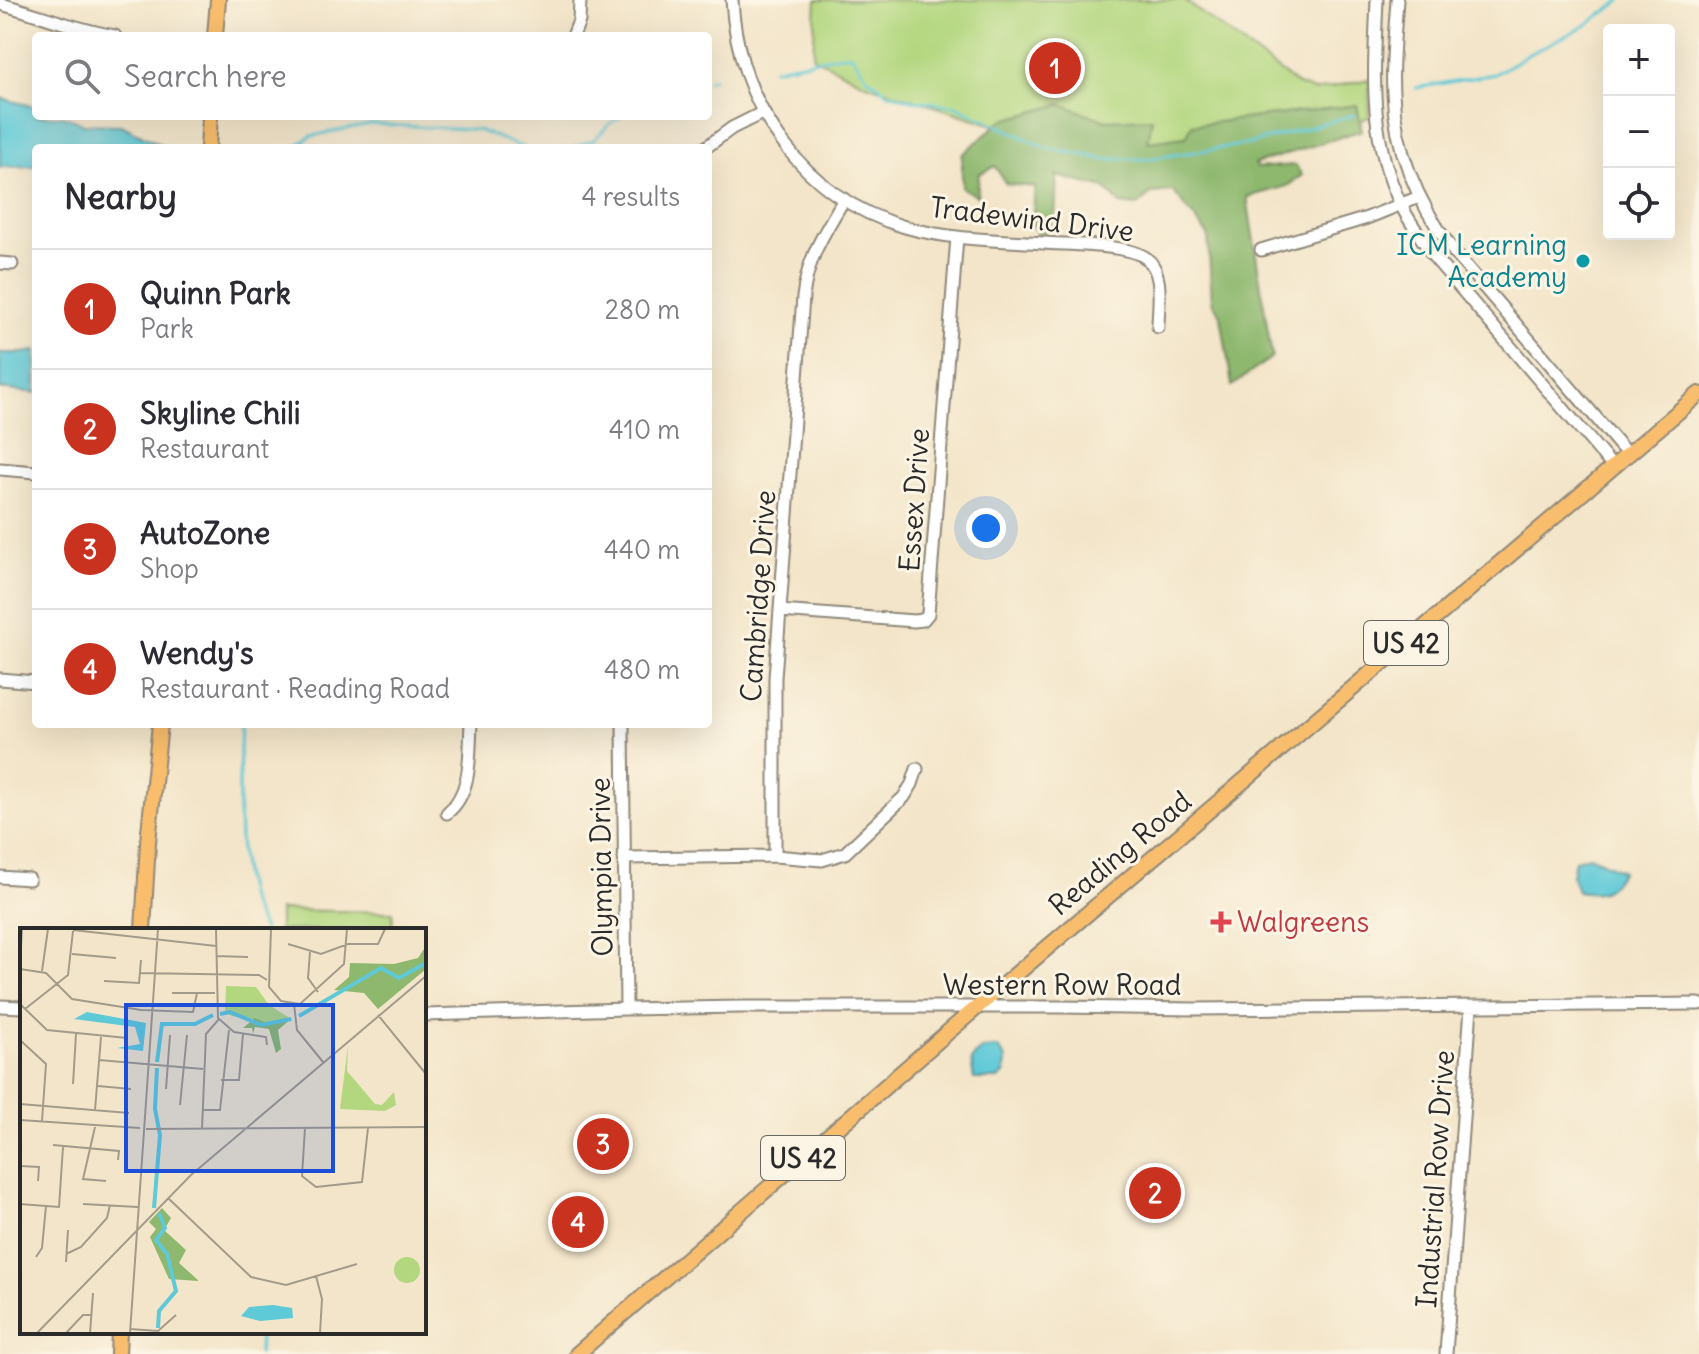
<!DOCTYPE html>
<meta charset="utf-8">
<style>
:root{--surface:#fff;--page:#f7f7f7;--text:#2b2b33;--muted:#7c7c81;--line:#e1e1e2;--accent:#c8321e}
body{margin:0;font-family:Delius,sans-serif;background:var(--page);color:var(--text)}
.controls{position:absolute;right:24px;top:24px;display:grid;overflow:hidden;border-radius:8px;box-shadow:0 8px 32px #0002}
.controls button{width:72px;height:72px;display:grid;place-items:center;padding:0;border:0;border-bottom:2px solid var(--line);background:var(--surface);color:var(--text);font:40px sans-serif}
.you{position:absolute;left:986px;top:528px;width:28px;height:28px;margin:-20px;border:6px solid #fff;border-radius:50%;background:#1a73e8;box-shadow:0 0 0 12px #1a73e833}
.badge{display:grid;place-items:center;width:52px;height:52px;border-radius:50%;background:var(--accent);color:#fff;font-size:26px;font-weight:700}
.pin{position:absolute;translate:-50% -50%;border:4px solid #fff;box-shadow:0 2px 8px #0006}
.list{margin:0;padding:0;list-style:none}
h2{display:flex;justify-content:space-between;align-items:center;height:104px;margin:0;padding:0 32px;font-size:34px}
h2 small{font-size:26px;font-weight:400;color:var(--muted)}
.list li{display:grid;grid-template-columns:52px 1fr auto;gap:24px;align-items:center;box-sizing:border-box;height:120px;padding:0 32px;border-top:2px solid var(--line)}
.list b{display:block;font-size:30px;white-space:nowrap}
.list p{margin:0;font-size:26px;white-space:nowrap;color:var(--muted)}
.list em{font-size:26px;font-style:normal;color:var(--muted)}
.icon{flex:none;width:44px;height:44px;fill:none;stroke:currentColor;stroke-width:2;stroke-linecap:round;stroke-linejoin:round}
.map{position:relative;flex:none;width:1699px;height:1354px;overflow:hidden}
.search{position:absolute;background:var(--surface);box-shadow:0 8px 32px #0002;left:32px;top:32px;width:680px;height:88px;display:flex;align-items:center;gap:20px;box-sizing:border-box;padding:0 28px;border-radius:8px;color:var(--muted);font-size:30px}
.panel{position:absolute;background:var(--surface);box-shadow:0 8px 32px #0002;left:32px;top:144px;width:680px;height:584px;border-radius:8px}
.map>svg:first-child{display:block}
.green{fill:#b3d77f;stroke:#6f8155;stroke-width:2}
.forest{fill:#8eb86e;stroke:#5c724c;stroke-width:2}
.water{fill:#5ec9d7;stroke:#447a81;stroke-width:2}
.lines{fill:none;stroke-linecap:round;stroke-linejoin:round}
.stream{stroke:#5ec9d7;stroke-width:3}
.minor-casing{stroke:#8f887a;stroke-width:15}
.major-casing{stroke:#8f887a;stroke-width:18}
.minor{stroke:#fff;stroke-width:11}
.major{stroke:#f9be6d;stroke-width:14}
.culture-dot{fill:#0f9aa8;stroke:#fcf5e5;stroke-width:3}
.health-dot{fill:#e0444e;stroke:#fcf5e5;stroke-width:3}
.labels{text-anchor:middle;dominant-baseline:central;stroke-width:6;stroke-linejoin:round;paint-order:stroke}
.shield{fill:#fcf5e5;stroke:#6a6863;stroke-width:2}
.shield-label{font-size:26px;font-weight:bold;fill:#2b2b2b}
.street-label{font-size:28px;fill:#2b2b2b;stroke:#fcf5e5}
.culture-label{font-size:28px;fill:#0d838f;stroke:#fcf5e5;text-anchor:end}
.health-label{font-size:28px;fill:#be3a42;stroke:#fcf5e5;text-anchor:start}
.inset-river{fill:none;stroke:#5ec9d7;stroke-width:4}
.inset-road{fill:none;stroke:#a39b8a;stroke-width:2}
.view{fill:#1d4ed8;fill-opacity:0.15;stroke:#1d4ed8;stroke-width:4}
.inset-edge{fill:none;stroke:#2b2b2b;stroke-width:4}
</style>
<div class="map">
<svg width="1699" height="1354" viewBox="0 0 1699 1354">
<rect width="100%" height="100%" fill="#fcf5e5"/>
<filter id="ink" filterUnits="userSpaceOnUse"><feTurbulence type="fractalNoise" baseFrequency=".0125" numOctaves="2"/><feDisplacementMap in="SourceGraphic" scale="16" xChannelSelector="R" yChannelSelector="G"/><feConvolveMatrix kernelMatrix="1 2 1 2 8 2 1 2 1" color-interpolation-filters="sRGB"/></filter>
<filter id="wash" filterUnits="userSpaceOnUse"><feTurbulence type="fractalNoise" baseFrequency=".006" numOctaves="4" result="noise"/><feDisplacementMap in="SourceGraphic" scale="32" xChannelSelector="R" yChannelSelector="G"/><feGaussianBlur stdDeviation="1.8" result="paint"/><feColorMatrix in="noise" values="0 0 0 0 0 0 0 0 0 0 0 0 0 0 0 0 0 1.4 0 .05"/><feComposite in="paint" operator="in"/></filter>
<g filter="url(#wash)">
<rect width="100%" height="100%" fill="#f3e5c9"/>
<path class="green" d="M816 0H1184L1298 85 1315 91 1369 79 1370 117 1237 157 1034 138 866 84 813 57Z
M279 910 393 912 392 930H279Z"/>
<path class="forest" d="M1061 104 1104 120 1152 118 1148 142 1186 137 1192 125 1357 105 1362 130 1255 164 1257 168 1295 165 1302 175 1287 186 1247 197 1272 357 1232 386 1221 316 1212 301 1208 235 1173 191 1152 193 1137 206 1120 204 1105 188 1057 176 1055 219 1041 237 1032 226 1035 187 1006 184 995 166 979 174 977 196 962 188V155L1001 121Z"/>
<path class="water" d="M0 98 36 107V116H63L84 124 121 125 167 148H36V166L0 167Z
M36 351V393L0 389V353H23Z
M1589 856 1622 871C1609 892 1601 895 1577 891L1572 876 1575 860Z
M998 1048 1006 1059 1005 1073 998 1079H974L971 1060 982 1049Z"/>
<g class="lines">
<path class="stream" d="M773 69 841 55H852L866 76 886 92 912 100 956 106 1046 148 1104 159H1146L1249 144 1354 115
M708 81 713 79
M1416 88 1495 74 1527 55 1585 26 1622 0
M294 148 311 136 372 124 478 130 524 148
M572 148 595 139 609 124 622 116
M241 724C239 780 235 839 248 895 251 907 259 918 263 930
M259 1354 260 1332"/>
</g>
</g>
<g filter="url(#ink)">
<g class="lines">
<defs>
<path id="minor" d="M732 0C738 105 802 197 905 227 950 240 998 240 1044 243 1068 245 1128 244 1146 258 1165 272 1158 306 1158 327
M1377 0C1374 74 1368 136 1401 205 1410 223 1423 240 1434 257L1613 467
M1397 0C1395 31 1391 62 1393 93 1395 152 1419 205 1454 252L1628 455
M0 4C40 14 73 29 115 36
M573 36 579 21 580 0
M705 148 732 128 762 113
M1261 250 1367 218 1419 197
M0 263 12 264
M0 469 36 472
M780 611 914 621 923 620 928 614 957 237
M0 679 36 682
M623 724 626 1009
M447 813C473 792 469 753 471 724
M775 856 822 860 845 853 904 797 912 784 917 769
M624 858 775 856V678L803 297C808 256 824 234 844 199
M0 877 29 879
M0 1006 22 1007
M424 1015 626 1009 741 1007H1061L1194 1009 1699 1004
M1446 1354 1471 1007"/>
<path id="major" d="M215 36 218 0
M208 148 210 116
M143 930 148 842 160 724
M118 1354 119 1332
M577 1354 948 1032 1699 394"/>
</defs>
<use href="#minor" class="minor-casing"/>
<use href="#major" class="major-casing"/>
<use href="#minor" class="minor"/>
<use href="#major" class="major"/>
</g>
</g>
<circle class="culture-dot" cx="1583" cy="261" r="8"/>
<path class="health-dot" d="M1217 910h8v8h8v8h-8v8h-8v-8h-8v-8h8z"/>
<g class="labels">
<g class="shield">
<rect x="1364" y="621" width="84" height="44" rx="6"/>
<rect x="761" y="1136" width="84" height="44" rx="6"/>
</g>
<g class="shield-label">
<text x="1406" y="643">US 42</text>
<text x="803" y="1158">US 42</text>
</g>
<g class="street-label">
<text transform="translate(1032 219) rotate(7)">Tradewind Drive</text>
<text transform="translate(914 500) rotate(-86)">Essex Drive</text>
<text transform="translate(758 596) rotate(-86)">Cambridge Drive</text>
<text transform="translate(1120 853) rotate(-40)">Reading Road</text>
<text transform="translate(601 867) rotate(-91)">Olympia Drive</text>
<text x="1062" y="985">Western Row Road</text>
<text transform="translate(1435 1179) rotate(-86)">Industrial Row Drive</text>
</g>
<g class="culture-label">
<text x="1567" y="245">ICM Learning<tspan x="1567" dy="32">Academy</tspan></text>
</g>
<g class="health-label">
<text x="1237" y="922">Walgreens</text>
</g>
</g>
<g transform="translate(20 928)">
<rect width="406" height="406" fill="#f3e5c9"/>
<path d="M206 58 236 59 249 77 273 92 257 97 212 88 205 84ZM328 117 327 143 355 176 362 177 374 164 376 177 365 183 320 181ZM374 342a13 13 0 1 1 26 0a13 13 0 1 1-26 0Z" fill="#b3d77f"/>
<path d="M406 18V41L358 81 344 65 314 62 329 49 330 35 374 36 398 30ZM235 90 247 95 272 90 258 102 261 121 256 125 249 101 235 99 233 106 232 100H223ZM142 280 151 290 144 302 166 322 159 335 179 353 149 351 130 309 136 301 129 294Z" fill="#8eb86e"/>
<path d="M67 84 126 95 123 123 97 120 120 116 115 99 54 91ZM253 377 272 380 273 390 240 393 221 388 229 379Z" fill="#5ec9d7"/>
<path class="inset-river" d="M200 86 210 84 241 97 271 91M279 88 361 40 379 50 406 35M137 134 142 96H175L193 87M134 280 140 207 135 181 137 140M138 400 139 383 156 363 147 326 136 312 145 300 139 285"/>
<path class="inset-road" d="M196 1 198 90 214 104 246 109 247 117M251 1 249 59 261 73 280 76 324 36 327 1M53 2 196 18M268 16 301 26 328 16H358L365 1M290 24 288 50 298 64M52 26 96 30M196 28 228 29M0 37 2 1M0 41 26 45 52 71 121 82 173 84 177 65M22 43 28 1M120 45 239 47 247 52M84 53 119 55 121 32M152 65H195M0 76 27 102 107 110M274 76 277 102 303 134M5 81 48 47 53 3M358 87 406 146M0 112 26 136 22 193M79 132 183 141M201 152H219L223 106M53 156 56 106M78 158 111 161M146 161 150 107M0 176 109 185M160 177 167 107M75 182 81 109M182 182H200L209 102M0 192 120 200M75 199 63 251 86 253M285 200 282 248 296 259 342 254 348 200M126 201 406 199M182 201 186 106 199 91M33 217 99 223 98 232M0 238 19 239 18 253M148 270 231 349 266 357 337 336M0 276 39 279 43 219M63 276 118 279M46 326 61 319 87 290 90 277M16 329 22 320 26 278M46 334 48 302M296 348 302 371 300 405M110 401 138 403 156 387M17 405 171 247 406 48M46 405 63 387H71M70 405 73 365M110 405 138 1"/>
<path class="view" d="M106 77H313V243H106Z"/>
<rect width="406" height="406" class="inset-edge"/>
</g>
</svg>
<div class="controls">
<button>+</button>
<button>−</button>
<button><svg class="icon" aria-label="locate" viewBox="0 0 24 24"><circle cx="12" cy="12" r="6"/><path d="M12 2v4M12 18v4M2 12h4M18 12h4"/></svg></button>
</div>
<div class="you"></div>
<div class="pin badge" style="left:1055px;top:68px">1</div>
<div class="pin badge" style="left:1155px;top:1193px">2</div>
<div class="pin badge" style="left:603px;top:1144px">3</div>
<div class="pin badge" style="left:578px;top:1222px">4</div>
<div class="search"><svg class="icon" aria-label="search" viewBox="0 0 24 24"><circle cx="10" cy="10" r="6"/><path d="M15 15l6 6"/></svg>Search here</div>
<section class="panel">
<h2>Nearby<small>4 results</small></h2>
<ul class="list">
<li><span class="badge">1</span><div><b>Quinn Park</b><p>Park</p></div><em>280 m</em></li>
<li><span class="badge">2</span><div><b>Skyline Chili</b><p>Restaurant</p></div><em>410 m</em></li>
<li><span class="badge">3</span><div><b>AutoZone</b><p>Shop</p></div><em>440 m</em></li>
<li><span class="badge">4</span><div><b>Wendy's</b><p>Restaurant · Reading Road</p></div><em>480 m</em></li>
</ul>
</section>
</div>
